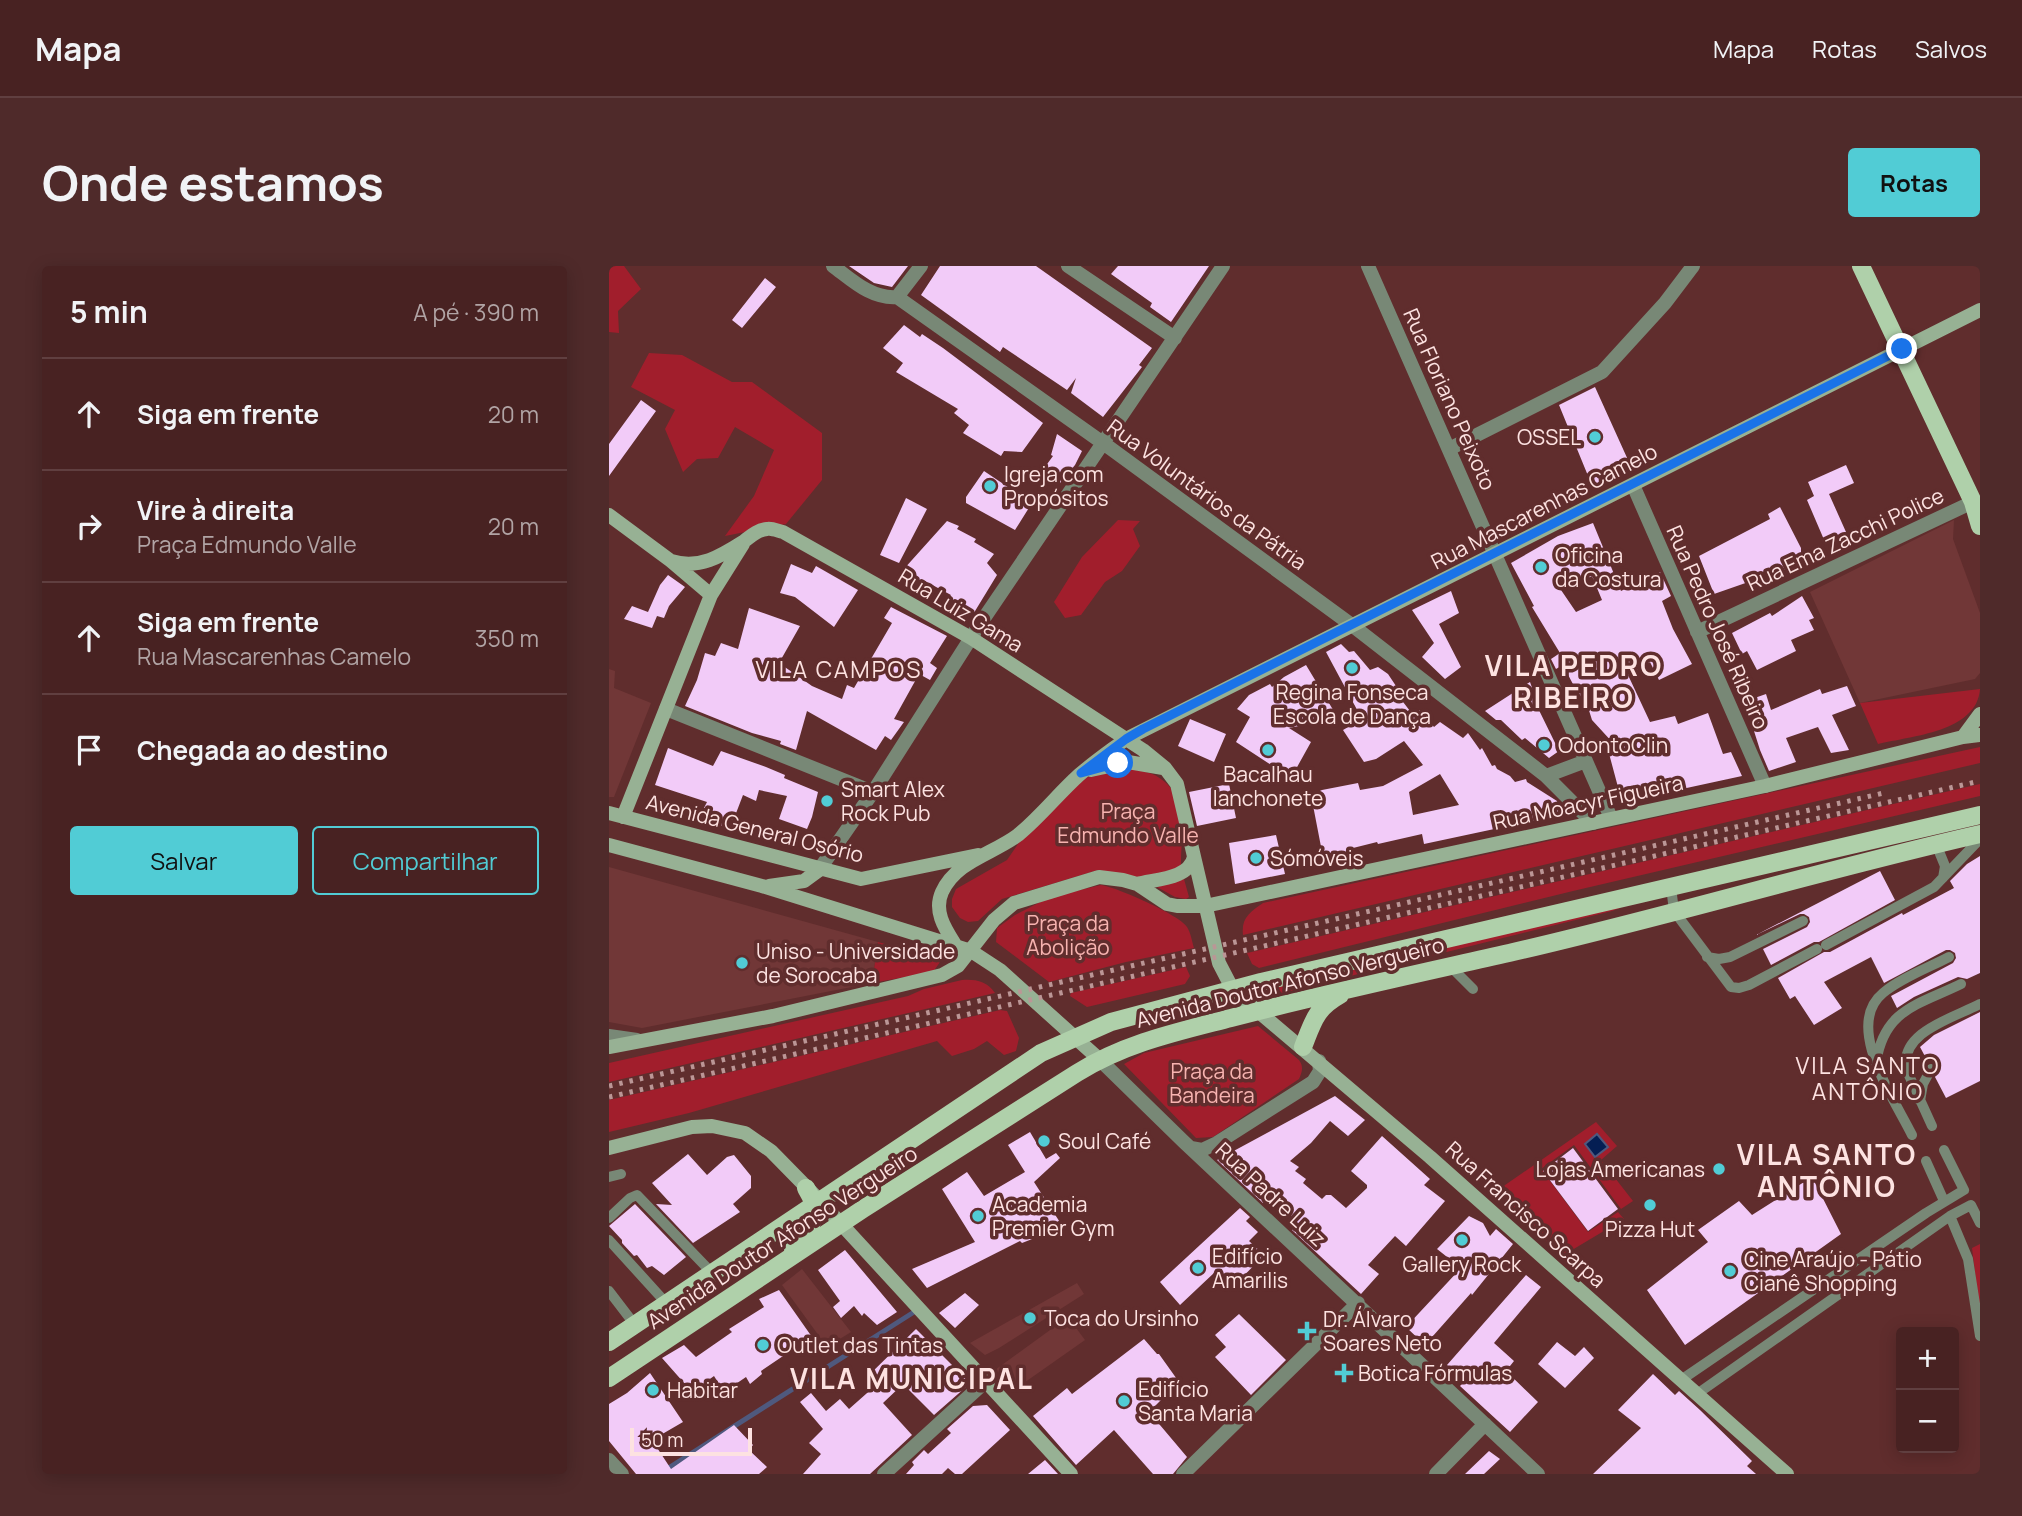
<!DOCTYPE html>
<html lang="pt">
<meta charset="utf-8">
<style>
:root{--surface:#482222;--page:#4f2a2a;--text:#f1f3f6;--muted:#b1a4a5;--line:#603f40;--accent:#51ccd5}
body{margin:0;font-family:Manrope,sans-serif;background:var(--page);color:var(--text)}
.controls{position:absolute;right:21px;bottom:21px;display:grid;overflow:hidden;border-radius:7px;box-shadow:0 4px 18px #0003}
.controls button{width:63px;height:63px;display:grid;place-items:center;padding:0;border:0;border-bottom:2px solid var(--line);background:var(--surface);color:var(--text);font:35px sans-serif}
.scale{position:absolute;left:21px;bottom:18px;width:122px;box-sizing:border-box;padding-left:7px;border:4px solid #fde2e1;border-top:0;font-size:19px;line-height:24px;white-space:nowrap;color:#fde2e1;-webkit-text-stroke:5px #602d2d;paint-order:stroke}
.stop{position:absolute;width:21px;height:21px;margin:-16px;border:5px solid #1a73e8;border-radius:50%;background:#fff}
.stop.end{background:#1a73e8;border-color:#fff;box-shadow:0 2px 7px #0008}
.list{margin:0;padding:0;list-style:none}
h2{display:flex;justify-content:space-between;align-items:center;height:91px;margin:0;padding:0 28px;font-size:30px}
h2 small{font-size:23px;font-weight:400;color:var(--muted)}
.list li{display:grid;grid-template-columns:46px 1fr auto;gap:21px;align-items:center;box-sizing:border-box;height:112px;padding:0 28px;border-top:2px solid var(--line)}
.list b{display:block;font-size:26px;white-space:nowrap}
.list p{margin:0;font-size:23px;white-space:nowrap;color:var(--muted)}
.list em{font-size:23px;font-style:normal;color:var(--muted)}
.actions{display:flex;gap:14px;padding:21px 28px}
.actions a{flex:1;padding:16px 0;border:2px solid var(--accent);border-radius:7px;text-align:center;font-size:24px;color:var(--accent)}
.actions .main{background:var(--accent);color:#111}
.icon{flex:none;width:38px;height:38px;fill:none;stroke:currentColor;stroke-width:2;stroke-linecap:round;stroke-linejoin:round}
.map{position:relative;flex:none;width:1371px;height:1208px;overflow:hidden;border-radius:7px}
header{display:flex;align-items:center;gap:42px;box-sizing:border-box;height:98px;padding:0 35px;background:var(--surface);border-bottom:2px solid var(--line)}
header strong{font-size:33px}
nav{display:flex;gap:38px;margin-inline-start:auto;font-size:24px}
.intro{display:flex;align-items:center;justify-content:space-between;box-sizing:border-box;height:168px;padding:0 42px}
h1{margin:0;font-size:49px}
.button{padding:18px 32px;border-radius:7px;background:var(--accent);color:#111;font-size:24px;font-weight:700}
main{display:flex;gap:42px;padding:0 42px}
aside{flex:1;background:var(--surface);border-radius:7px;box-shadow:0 4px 18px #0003}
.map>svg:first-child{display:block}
.built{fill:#713737}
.green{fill:#a11e2c}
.water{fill:#041e53;stroke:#4f597e;stroke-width:2}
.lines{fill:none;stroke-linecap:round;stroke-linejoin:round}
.stream{stroke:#4f597e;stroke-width:5}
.building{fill:#f2cbf8;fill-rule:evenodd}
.lane{stroke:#788876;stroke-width:10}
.street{stroke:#788876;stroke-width:14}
.secondary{stroke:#97b194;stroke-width:14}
.primary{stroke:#afd0aa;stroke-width:18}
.rail{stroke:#bb9696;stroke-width:5;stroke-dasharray:3.5 7;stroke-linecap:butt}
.route{stroke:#1a73e8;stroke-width:9}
.poi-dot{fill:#51ccd5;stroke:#602d2d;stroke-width:2.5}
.labels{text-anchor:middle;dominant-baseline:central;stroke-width:7;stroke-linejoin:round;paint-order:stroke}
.street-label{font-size:21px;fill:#fde2e1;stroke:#602d2d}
.poi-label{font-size:21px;fill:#fde2e1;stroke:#602d2d;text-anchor:start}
.park-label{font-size:21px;fill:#f7b3b0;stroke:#602d2d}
.neighbourhood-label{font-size:23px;letter-spacing:2px;fill:#fde2e1;stroke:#602d2d}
.district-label{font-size:28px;font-weight:bold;letter-spacing:2px;fill:#fde2e1;stroke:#602d2d}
</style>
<header>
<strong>Mapa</strong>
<nav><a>Mapa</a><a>Rotas</a><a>Salvos</a></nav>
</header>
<div class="intro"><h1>Onde estamos</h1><a class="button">Rotas</a></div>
<main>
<aside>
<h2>5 min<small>A pé · 390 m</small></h2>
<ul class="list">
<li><svg class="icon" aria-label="ahead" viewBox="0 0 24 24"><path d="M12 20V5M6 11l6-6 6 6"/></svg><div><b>Siga em frente</b></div><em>20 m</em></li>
<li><svg class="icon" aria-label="right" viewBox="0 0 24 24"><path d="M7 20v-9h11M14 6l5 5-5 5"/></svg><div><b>Vire à direita</b><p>Praça Edmundo Valle</p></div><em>20 m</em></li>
<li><svg class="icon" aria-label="ahead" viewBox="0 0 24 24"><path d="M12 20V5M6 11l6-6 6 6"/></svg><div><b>Siga em frente</b><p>Rua Mascarenhas Camelo</p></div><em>350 m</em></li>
<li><svg class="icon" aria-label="arrive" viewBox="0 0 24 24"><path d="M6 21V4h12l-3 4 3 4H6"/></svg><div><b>Chegada ao destino</b></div></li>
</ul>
<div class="actions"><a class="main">Salvar</a><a>Compartilhar</a></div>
</aside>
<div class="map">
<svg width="1371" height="1208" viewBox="0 0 1371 1208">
<rect width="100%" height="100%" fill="#602d2d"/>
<path class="built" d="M1345 254 1344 273 1371 347V407L1366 413 1251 437 1201 326Z
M0 403 6 405 5 422 42 437 5 531H0Z
M0 601 269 676 263 717 33 762 0 756Z
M193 1003 242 1066 218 1081 173 1019Z
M468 1017 475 1028 390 1082 376 1089 361 1077Z
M459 1051 476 1074 402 1126 386 1104Z"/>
<path class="green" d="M0 0H15L32 23 9 45 10 67 0 66Z
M40 87 73 89 123 116H143L213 167V214L177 258 116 270 145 230 165 184 126 161 109 192 88 193 74 206 56 163 66 144 22 121Z
M509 254 531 255 524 263 531 280 513 305 496 316 472 349 456 352 445 336 473 291Z
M1371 423C1368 466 1302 470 1269 478L1251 437Z
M1371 481V497L634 669C632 652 641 646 654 637Z
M522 503C531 505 542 506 549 511 583 532 571 569 572 602L532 612 489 604 393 633 369 655 359 656 351 652 343 641V633L347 623 398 594 411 575 477 511Z
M1371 518V530L964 625 650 702 643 698 638 687Z
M575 613 580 631 577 633 566 631 548 621Z
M492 619C507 621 571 649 578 661 582 667 583 676 585 682L517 696 440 716 387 676 388 662 406 649 441 631Z
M1010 639 1011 642 1003 645 673 727 667 721Z
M269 676 327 692 331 696 324 706 263 717Z
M577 701 581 710 576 718 478 741 461 730 462 727Z
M353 714C366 713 378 715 386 727L0 816V797L299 730 315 723Z
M391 744 398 745 410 772 407 785 395 789 378 775 365 783 343 790 328 775 80 847 0 866V834Z
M649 760 690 794C695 801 693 806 690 813L604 871 587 872 515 798 535 787Z
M987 856 1008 880 992 894 1024 935 1012 943 965 879 932 903 979 966 1009 946 1015 953 953 990 886 926Z
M1371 978V1047L1363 982Z"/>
<path class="water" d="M988 868 999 881 986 891 976 878Z"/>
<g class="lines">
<path class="stream" d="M50 1208 305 1046"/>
</g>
<path class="building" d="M240 0H299L283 21 265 17Z
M331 0H427L543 82 530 99 533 101 494 151 462 127 467 112 458 124 394 81 391 86 312 29Z
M509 0H600L562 56 541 41 543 37 502 8Z
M156 12 167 21 133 62 123 54Z
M295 59 311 71 313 68 334 82 434 157 413 186 395 185 392 190 354 167 360 159 345 147 349 143 287 106 294 97 274 82Z
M986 121 1024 205 984 222 950 139Z
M32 134 47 145 0 210V178Z
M448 168 473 185 466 199 451 217 433 205 444 190 442 189Z
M1237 199 1245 217 1220 228 1237 266 1216 276 1198 234 1205 230 1199 216Z
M375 205 423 237 406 264 357 237V231Z
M297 232 318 243 290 297 271 289Z
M1171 241 1192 282V287L1177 295 1180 302 1105 328 1090 290 1161 253 1159 248Z
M338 255 350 260 348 263 367 273 365 276 385 288 378 297 388 309 363 350 337 336 342 329 316 315 310 326 296 316 303 307 294 304Z
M984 257 1012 325 1051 306 1062 330 1053 335 1064 363 1083 398 1050 414 1041 396 1019 409 1041 456 1066 450 1069 458 1099 447 1114 488 1122 486 1133 510 1013 536 998 480 1005 478 983 454 978 438 967 424 954 399 947 403 942 393 951 387 923 341 925 340 902 297 949 270ZM983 310 993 334 967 346 952 324Z
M182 298 203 307 207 300 249 324 225 361 186 331 171 327Z
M59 309 76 321 60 340 55 352 48 350 43 362 15 353 23 340 39 346 51 319Z
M842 325 850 347 830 358 852 401 836 413 813 391 825 377 803 344Z
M1193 330 1205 352 1200 354 1205 364 1182 374 1187 385 1148 404 1138 385 1133 388 1123 367 1161 347 1163 350Z
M282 341 338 370 321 397 328 402 321 414 310 408 285 453 295 456 282 474 276 470 267 484 198 445 187 484 171 478 172 475 143 467 76 440 88 414 96 387 106 390 112 377 129 383 140 342 191 360 170 397 203 420 233 433 238 419 245 422 283 357 275 352Z
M732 378 740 386 745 385 761 404 769 401 779 408 791 426 788 428 804 449 811 444 825 461 831 456 854 472 859 467 871 484 873 482 883 500 886 499 888 503 901 510 906 516 917 513 918 516 948 535 951 549 815 578 813 568 769 578 768 576 740 583 743 594 729 598 727 586 714 591 702 529 713 524 749 517 751 524 774 520 814 499 795 475 767 493 755 496 734 464 753 453 717 386ZM831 508 850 539 804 549 800 526Z
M697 399 729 452 680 462 702 476 682 512 627 476 641 451 628 443 640 429 661 418 663 421 675 411Z
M921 416 927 433 925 434 950 485 940 492 916 472 913 474 892 454H887L876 445Z
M1238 420 1247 440 1223 449 1240 484 1222 487 1209 461 1177 472 1187 496 1160 505 1151 484 1145 465 1147 464 1137 441V435L1157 428 1162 444 1211 423 1213 428Z
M581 453 617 468 605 496 569 480Z
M59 482 104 500 112 485 157 501 176 509 175 512 209 526 203 551 198 563 170 553 178 530 150 524 147 535 134 529 121 563 103 556 107 549 94 544 98 536 46 519Z
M620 518 627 552 588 560 580 526Z
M667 569 676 608 626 618 620 577Z
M1371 590V707L1358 713 1349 711 1305 731 1288 742 1282 730 1344 697 1347 692 1346 687 1341 684H1337L1275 717 1262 691 1215 716 1233 742 1205 759 1186 730 1181 733 1169 712 1215 686H1221L1293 647 1294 649 1345 622 1341 615 1358 598Z
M1271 605 1286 634 1210 676H1205L1162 699 1154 683 1198 661 1201 656 1200 651 1195 648H1191L1147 669Z
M1371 746V815L1337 832 1326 811 1329 800 1325 796H1319L1311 781 1325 769Z
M726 830 756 854 739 870 721 855 702 877 681 895 690 901 686 905 697 913 694 917 713 933 717 929H722L737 942 758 922V919L742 905 773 870 821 913 815 919 836 935 797 980 786 970 759 999 770 1008 752 1028 683 964 689 957 676 944 660 932 654 937 608 894Z
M421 866 437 893 447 887 451 892 425 916 454 961 413 977 411 975 318 1022 303 1003 366 976 333 923 358 906 375 930 416 906 399 879Z
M964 882 1009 943 979 965 934 905Z
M79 888 98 909 118 891 125 889 142 910V922L124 938 131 946 84 977 47 938 63 939 43 917Z
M1203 911 1232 968 1076 1079 1038 1024 1099 976 1089 964 1130 935 1143 949Z
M26 938 77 991 55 1009 43 1000 38 1002 28 989 25 990 13 977V974L0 960Z
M631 942 641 951 637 955 649 966 640 975 655 989 623 1022 606 1006 571 1039 551 1016Z
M860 950 874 957 881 970 887 963 904 978 863 1029 862 1027 816 1079 797 1061 852 1002 828 983Z
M236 984 288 1046 268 1059 255 1047 253 1050 245 1040 232 1052 224 1041 231 1035 209 1004Z
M917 1009 932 1021 885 1077 905 1095 897 1105 929 1136 901 1166 851 1120 855 1116 838 1099Z
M170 1024 203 1071 178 1084 180 1086 152 1105 153 1108 141 1118 137 1111 115 1126 105 1110 83 1126 53 1092 75 1079 87 1091 123 1066 120 1063 155 1041 150 1033Z
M356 1027 370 1039 346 1062 330 1047Z
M630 1048 677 1094 642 1129 606 1091 617 1081 606 1069Z
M307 1063 356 1112 357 1121 325 1149 294 1118 274 1137 303 1169 261 1208H194L212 1188 200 1177 214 1163 191 1136 202 1127 217 1145 231 1133 240 1143 266 1120 258 1111Z
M535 1073 548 1088H550L570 1116 540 1146 578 1191 564 1208H544L505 1164 467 1199 424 1150 458 1122 463 1128Z
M948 1076 966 1090 975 1081 985 1092 956 1122 929 1098Z
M41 1107 74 1156 43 1174 62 1203 125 1159 144 1179 140 1184 158 1201 150 1208H27L0 1175V1138L18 1127Z
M1044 1108 1066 1129 1070 1125 1091 1144 1143 1195 1138 1200 1147 1208H984L1032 1162 1009 1144Z
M378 1139 401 1164 353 1208H346L339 1202 333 1208H297L305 1199 303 1196 315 1184 319 1188 342 1167 338 1163 364 1140Z
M880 1185 891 1193 875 1208H856Z
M436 1194 449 1208H419Z"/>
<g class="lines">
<path class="lane" d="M1327 578 1336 600 1334 612
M1062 621 1065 645 1122 721 1130 722 1140 719 1208 683
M1217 679 1325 621 1371 573
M1098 691 1110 693 1121 691 1194 655
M841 700 864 723
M1267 797C1275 743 1309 739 1352 718
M1311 835 1314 818 1322 803
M1323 860 1298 805C1288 767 1344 752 1371 738
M1303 869C1286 834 1234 760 1274 727 1292 712 1319 702 1340 691
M1317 895 1335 935
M0 911 12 908
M1341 950 1359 993 1371 1070
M0 952 21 932 28 929 104 1008
M0 974 58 1038
M0 1025 26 1059
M1072 1114 1317 947 1355 924 1335 884
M1088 1128 1341 950 1362 939 1371 957"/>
<path class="street" d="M224 0C243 14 262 33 288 31L501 182 744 360 937 510 984 557
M459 0 566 72
M759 0 1002 552
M288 31 312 0
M840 183 993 106 1056 37 1084 0
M1024 219 1156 520
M1088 366 1364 236
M57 443 264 526
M937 510 977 495
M210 604 264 526 367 364 614 0
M0 770 28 774
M490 793 575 876 929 1208
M582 882 593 884 608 877 704 816 711 805 710 795
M0 1194 13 1208
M275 1208 378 1114
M574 1208 749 1037
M827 1208 876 1158"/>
<path class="secondary" d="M0 249 62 295 102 329
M62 295C90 304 112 290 134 276 142 270 148 264 158 263 163 262 169 265 174 266L362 372 534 484 556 502 568 518 610 697 624 724 821 891 1178 1208
M1354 471 1371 448
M482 504 519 496 554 502
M0 547 252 613 369 589
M14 551 102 329 134 278
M0 579 153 620 362 685 391 704 490 793
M528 618C547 613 580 613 585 591
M160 620 195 615 210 604
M347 680C337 664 324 646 333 626 347 595 384 588 409 569 431 551 449 528 470 509 485 496 501 485 517 473L1371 44
M0 781 164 750 333 709 349 700 385 654 405 637 490 611 514 614 528 618 558 638 568 640H596L1156 520 1354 471 1371 469
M0 882 83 861 103 860 136 867 162 885 212 936 462 1208"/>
<path class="primary" d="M1252 0 1364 236 1371 260
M694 781C704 756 706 743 731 729
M184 984C194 974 209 953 205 938 203 933 200 927 197 922
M0 1076 432 787 502 756 652 716 1371 549
M0 1112 254 943 468 807C516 777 568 766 622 752 714 728 807 708 900 687 1058 651 1213 604 1371 568"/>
<path class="rail" d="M0 820 1279 526
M0 831 1371 515"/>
</g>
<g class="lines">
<path class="route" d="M509 497 472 507 517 473 534 463 1293 83"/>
</g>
<g class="poi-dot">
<circle cx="986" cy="171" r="7"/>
<circle cx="381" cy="220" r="7"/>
<circle cx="932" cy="301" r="7"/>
<circle cx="743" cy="402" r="7"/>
<circle cx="935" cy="479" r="7"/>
<circle cx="659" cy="484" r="7"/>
<circle cx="218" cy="535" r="7"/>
<circle cx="647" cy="592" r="7"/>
<circle cx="133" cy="697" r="7"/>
<circle cx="435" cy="875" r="7"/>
<circle cx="1110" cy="903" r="7"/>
<circle cx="1041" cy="939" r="7"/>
<circle cx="369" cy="950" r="7"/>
<circle cx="853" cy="974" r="7"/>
<circle cx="589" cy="1002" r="7"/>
<circle cx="1121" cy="1005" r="7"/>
<circle cx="421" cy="1052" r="7"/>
<path d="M694.5 1054.5h7v7h7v7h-7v7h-7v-7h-7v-7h7z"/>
<circle cx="154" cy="1079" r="7"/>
<path d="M731.5 1096.5h7v7h7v7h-7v7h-7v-7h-7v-7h7z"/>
<circle cx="44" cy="1124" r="7"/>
<circle cx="515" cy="1135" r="7"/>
</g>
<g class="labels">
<g class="street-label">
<text transform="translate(841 133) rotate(66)">Rua Floriano Peixoto</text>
<text transform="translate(598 228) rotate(36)">Rua Voluntários da Pátria</text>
<text transform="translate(935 240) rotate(-27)">Rua Mascarenhas Camelo</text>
<text transform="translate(1236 273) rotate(-25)">Rua Ema Zacchi Police</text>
<text transform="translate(352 344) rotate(31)">Rua Luiz Gama</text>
<text transform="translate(1109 361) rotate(66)">Rua Pedro José Ribeiro</text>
<text transform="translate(979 536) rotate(-12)">Rua Moacyr Figueira</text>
<text transform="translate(146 562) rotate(14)">Avenida General Osório</text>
<text transform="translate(681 716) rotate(-14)">Avenida Doutor Afonso Vergueiro</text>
<text transform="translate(662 928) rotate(43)">Rua Padre Luiz</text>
<text transform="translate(917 948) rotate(42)">Rua Francisco Scarpa</text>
<text transform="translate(173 971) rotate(-33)">Avenida Doutor Afonso Vergueiro</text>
</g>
<g class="poi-label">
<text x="972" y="171" text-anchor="end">OSSEL</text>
<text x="395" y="208">Igreja com<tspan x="395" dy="24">Propósitos</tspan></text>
<text x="946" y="289">Oficina<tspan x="946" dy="24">da Costura</tspan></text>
<text x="743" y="426" text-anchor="middle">Regina Fonseca<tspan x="743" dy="24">Escola de Dança</tspan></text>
<text x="949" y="479">OdontoClin</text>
<text x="659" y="508" text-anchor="middle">Bacalhau<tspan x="659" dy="24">lanchonete</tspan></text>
<text x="232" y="523">Smart Alex<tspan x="232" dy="24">Rock Pub</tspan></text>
<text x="661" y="592">Sómóveis</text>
<text x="147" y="685">Uniso - Universidade<tspan x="147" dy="24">de Sorocaba</tspan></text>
<text x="449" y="875">Soul Café</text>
<text x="1096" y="903" text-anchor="end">Lojas Americanas</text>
<text x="383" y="938">Academia<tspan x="383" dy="24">Premier Gym</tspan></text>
<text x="1041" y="963" text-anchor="middle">Pizza Hut</text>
<text x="603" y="990">Edifício<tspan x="603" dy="24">Amarilis</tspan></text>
<text x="1135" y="993">Cine Araújo - Pátio<tspan x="1135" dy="24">Cianê Shopping</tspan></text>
<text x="853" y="998" text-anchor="middle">Gallery Rock</text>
<text x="435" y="1052">Toca do Ursinho</text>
<text x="714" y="1053">Dr. Álvaro<tspan x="714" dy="24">Soares Neto</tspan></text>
<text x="168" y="1079">Outlet das Tintas</text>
<text x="749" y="1107">Botica Fórmulas</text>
<text x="529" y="1123">Edifício<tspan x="529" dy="24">Santa Maria</tspan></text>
<text x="58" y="1124">Habitar</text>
</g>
<g class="park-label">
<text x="519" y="545">Praça<tspan x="519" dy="24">Edmundo Valle</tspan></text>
<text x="459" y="657">Praça da<tspan x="459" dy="24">Abolição</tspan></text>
<text x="603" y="805">Praça da<tspan x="603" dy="24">Bandeira</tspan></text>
</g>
<g class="neighbourhood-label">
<text x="230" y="403">VILA CAMPOS</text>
<text x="1259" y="799">VILA SANTO<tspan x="1259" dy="26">ANTÔNIO</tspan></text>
</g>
<g class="district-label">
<text x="965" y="399">VILA PEDRO<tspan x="965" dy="32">RIBEIRO</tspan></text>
<text x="1218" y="888">VILA SANTO<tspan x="1218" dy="32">ANTÔNIO</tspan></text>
<text x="303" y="1112">VILA MUNICIPAL</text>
</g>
</g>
</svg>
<div class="controls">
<button>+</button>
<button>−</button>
</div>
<div class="scale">50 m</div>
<div class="stop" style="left:509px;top:497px"></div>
<div class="stop end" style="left:1293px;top:83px"></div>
</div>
</main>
